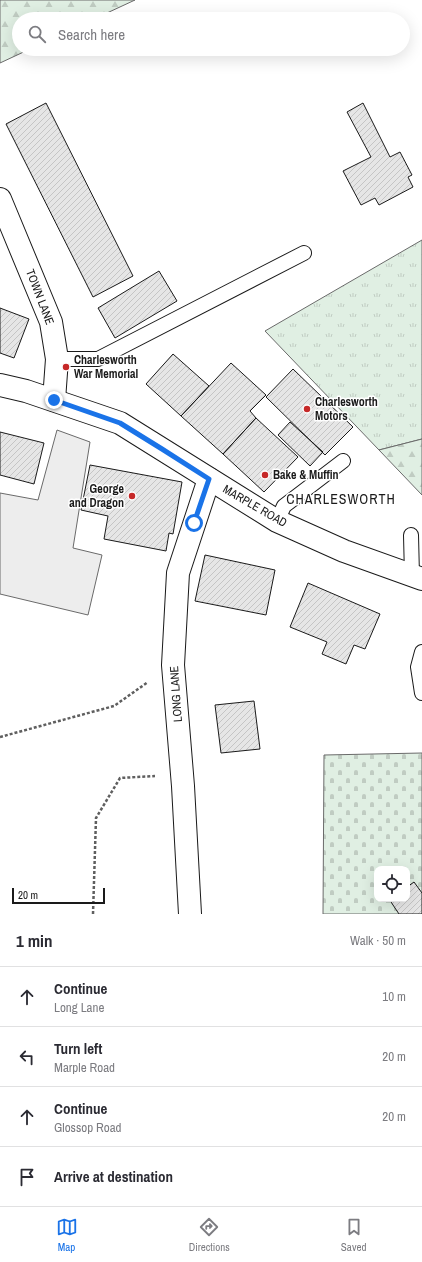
<!DOCTYPE html>
<meta charset="utf-8">
<style>
:root{--surface:#fff;--page:#f7f7f7;--text:#2b2b33;--muted:#7c7c81;--line:#e1e1e2;--accent:#1a73e8}
body{margin:0;font-family:"Archivo Narrow",sans-serif;background:var(--page);color:var(--text)}
.controls{position:absolute;right:12px;bottom:12px;display:grid;overflow:hidden;border-radius:8px;box-shadow:0 4px 16px #0002}
.controls button{width:36px;height:36px;display:grid;place-items:center;padding:0;border:0;border-bottom:1px solid var(--line);background:var(--surface);color:var(--text);font:20px sans-serif}
.scale{position:absolute;left:12px;bottom:10px;width:93px;box-sizing:border-box;padding-left:4px;border:2px solid #1a1a1a;border-top:0;font-size:11px;line-height:14px;white-space:nowrap;color:#1a1a1a;-webkit-text-stroke:3px #fff;paint-order:stroke}
.stop{position:absolute;width:12px;height:12px;margin:-9px;border:3px solid #1a73e8;border-radius:50%;background:#fff}
.stop.end{background:#1a73e8;border-color:#fff;box-shadow:0 1px 4px #0008}
.list{margin:0;padding:0;list-style:none}
h2{display:flex;justify-content:space-between;align-items:center;height:52px;margin:0;padding:0 16px;font-size:17px}
h2 small{font-size:13px;font-weight:400;color:var(--muted)}
.list li{display:grid;grid-template-columns:26px 1fr auto;gap:12px;align-items:center;box-sizing:border-box;height:60px;padding:0 16px;border-top:1px solid var(--line)}
.list b{display:block;font-size:15px;white-space:nowrap}
.list p{margin:0;font-size:13px;white-space:nowrap;color:var(--muted)}
.list em{font-size:13px;font-style:normal;color:var(--muted)}
.icon{flex:none;width:22px;height:22px;fill:none;stroke:currentColor;stroke-width:2;stroke-linecap:round;stroke-linejoin:round}
.map{position:relative;flex:none;width:422px;height:914px;overflow:hidden}
.search{position:absolute;background:var(--surface);box-shadow:0 4px 16px #0002;left:12px;right:12px;top:12px;height:44px;display:flex;align-items:center;gap:10px;box-sizing:border-box;padding:0 14px;border-radius:22px;color:var(--muted);font-size:15px}
.sheet{height:292px;background:var(--surface)}
nav{display:flex;justify-content:space-around;align-items:center;box-sizing:border-box;height:56px;border-top:1px solid var(--line);background:var(--surface);font-size:11px;color:var(--muted)}
nav a{display:grid;justify-items:center;gap:2px}
nav .on{color:var(--accent)}
.map>svg:first-child{display:block}
.grass{fill:url(#grass-tufts);stroke:#6a6a6a}
.forest{fill:url(#forest-firs);stroke:#6a6a6a}
.cemetery{fill:url(#cemetery-stones);stroke:#6a6a6a;fill-rule:evenodd}
.parking{fill:#ededed;stroke:#6a6a6a}
.building{fill:url(#building-hatch);stroke:#1a1a1a}
.lines{fill:none;stroke-linecap:round;stroke-linejoin:round}
.service-casing{stroke:#1a1a1a;stroke-width:16}
.tertiary-casing{stroke:#1a1a1a;stroke-width:24}
.primary-casing{stroke:#1a1a1a;stroke-width:24}
.path{stroke:#5f5f5f;stroke-width:2.5;stroke-dasharray:3 2;stroke-linecap:butt}
.service{stroke:#fff;stroke-width:14}
.tertiary{stroke:#fff;stroke-width:22}
.primary{stroke:#fff;stroke-width:22}
.route{stroke:#1a73e8;stroke-width:5}
.poi-dot{fill:#c62828;stroke:#fff;stroke-width:1.5}
.labels{text-anchor:middle;dominant-baseline:central;stroke-width:3;stroke-linejoin:round;paint-order:stroke}
.street-label{font-size:12px;fill:#1a1a1a;stroke:#fff}
.poi-label{font-size:12px;font-weight:bold;fill:#1a1a1a;stroke:#fff;text-anchor:start}
.quarter-label{font-size:14px;letter-spacing:1px;fill:#1a1a1a;stroke:#fff}
</style>
<div class="map">
<svg width="422" height="914" viewBox="0 0 422 914">
<defs>
<pattern id="grass-tufts" width="24" height="20" patternUnits="userSpaceOnUse"><rect width="24" height="20" fill="#e0efe3"/><path d="M3 7l-1-3M5 7V3M7 7l1-3M15 17l-1-3M17 17v-4M19 17l1-3" fill="none" stroke="#c0ccc2"/></pattern>
<pattern id="forest-firs" width="22" height="20" patternUnits="userSpaceOnUse"><rect width="22" height="20" fill="#e0efe3"/><path d="M5 1l3.5 6h-7zM16 11l3.5 6h-7z" fill="#c0ccc2"/></pattern>
<pattern id="cemetery-stones" width="16" height="16" patternUnits="userSpaceOnUse"><rect width="16" height="16" fill="#e0efe3"/><path d="M2 7V4a2 2 0 0 1 4 0v3zM10 15v-3a2 2 0 0 1 4 0v3z" fill="#c0ccc2"/></pattern>
<pattern id="building-hatch" width="6" height="6" patternUnits="userSpaceOnUse"><rect width="6" height="6" fill="#e6e6e6"/><path d="M-1 1l2-2M0 6l6-6M5 7l2-2" fill="none" stroke="#c5c5c5"/></pattern>
</defs>
<rect width="100%" height="100%" fill="#fff"/>
<path class="grass" d="M422 240V439L379 450 265 331Z"/>
<path class="forest" d="M0 0H135L94 19H19V49H30L0 63Z
M422 439V495L379 450Z"/>
<path class="cemetery" d="M422 753V914H323L324 755ZM377 869H407V899H377Z"/>
<path class="parking" d="M57 430 90 442 73 548 102 555 88 615 0 594V493L38 500Z"/>
<path class="building" d="M46 103 133 276 93 297 6 124Z
M363 103 390 157 400 152 412 175 408 177 413 187 379 205 375 198 361 205 343 171 371 157 347 112Z
M159 271 177 301 115 338 98 308Z
M0 308 29 319 14 358 0 353Z
M173 354 209 386 181 416 146 384Z
M231 363 266 395 250 411 256 418 223 454 181 416Z
M293 369 353 427 325 455 266 397Z
M256 418 298 457 264 492 223 454Z
M290 422 323 452 310 466 278 435Z
M0 432 44 443 34 484 0 475Z
M90 465 182 482 173 534 169 533 166 551 104 539 108 516 81 510Z
M205 555 275 570 266 615 195 601Z
M308 583 380 614 365 649 354 645 346 664 322 654 327 642 290 627Z
M254 701 260 749 221 753 215 705Z
M414 882 422 893V914H399L389 899H407V887Z"/>
<g class="lines">
<defs>
<path id="service" d="M57 359H98L304 253
M277 521 284 506 343 461
M411 535 412 576
M422 652 418 667 422 693"/>
<path id="tertiary" d="M0 199 51 322 57 359 54 400
M190 914 183 786 173 665 178 573 209 479"/>
<path id="primary" d="M0 385 26 391 120 423 277 521 344 551 422 579"/>
</defs>
<use href="#service" class="service-casing"/>
<use href="#tertiary" class="tertiary-casing"/>
<use href="#primary" class="primary-casing"/>
<path class="path" d="M0 737 114 706 148 682
M93 914 96 818 120 778 155 776"/>
<use href="#service" class="service"/>
<use href="#tertiary" class="tertiary"/>
<use href="#primary" class="primary"/>
</g>
<g class="lines">
<path class="route" d="M54 400 120 423 162 449 209 479 194 523"/>
</g>
<g class="poi-dot">
<circle cx="66" cy="367" r="4"/>
<circle cx="307" cy="409" r="4"/>
<circle cx="265" cy="475" r="4"/>
<circle cx="132" cy="496" r="4"/>
</g>
<g class="labels">
<g class="street-label">
<text transform="translate(40 297) rotate(69)">TOWN LANE</text>
<text transform="translate(255 506) rotate(30)">MARPLE ROAD</text>
<text transform="translate(176 694) rotate(-94)">LONG LANE</text>
</g>
<g class="poi-label">
<text x="74" y="360">Charlesworth<tspan x="74" dy="14">War Memorial</tspan></text>
<text x="315" y="402">Charlesworth<tspan x="315" dy="14">Motors</tspan></text>
<text x="273" y="475">Bake &amp; Muffin</text>
<text x="124" y="489" text-anchor="end">George<tspan x="124" dy="14">and Dragon</tspan></text>
</g>
<g class="quarter-label">
<text x="341" y="499">CHARLESWORTH</text>
</g>
</g>
</svg>
<div class="controls">
<button><svg class="icon" aria-label="locate" viewBox="0 0 24 24"><circle cx="12" cy="12" r="6"/><path d="M12 2v4M12 18v4M2 12h4M18 12h4"/></svg></button>
</div>
<div class="scale">20 m</div>
<div class="stop" style="left:194px;top:523px"></div>
<div class="stop end" style="left:54px;top:400px"></div>
<div class="search"><svg class="icon" aria-label="search" viewBox="0 0 24 24"><circle cx="10" cy="10" r="6"/><path d="M15 15l6 6"/></svg>Search here</div>
</div>
<section class="sheet">
<h2>1 min<small>Walk · 50 m</small></h2>
<ul class="list">
<li><svg class="icon" aria-label="ahead" viewBox="0 0 24 24"><path d="M12 20V5M6 11l6-6 6 6"/></svg><div><b>Continue</b><p>Long Lane</p></div><em>10 m</em></li>
<li><svg class="icon" aria-label="left" viewBox="0 0 24 24"><path d="M17 20v-9H6M10 6l-5 5 5 5"/></svg><div><b>Turn left</b><p>Marple Road</p></div><em>20 m</em></li>
<li><svg class="icon" aria-label="ahead" viewBox="0 0 24 24"><path d="M12 20V5M6 11l6-6 6 6"/></svg><div><b>Continue</b><p>Glossop Road</p></div><em>20 m</em></li>
<li><svg class="icon" aria-label="arrive" viewBox="0 0 24 24"><path d="M6 21V4h12l-3 4 3 4H6"/></svg><div><b>Arrive at destination</b></div></li>
</ul>
</section>
<nav>
<a class="on"><svg class="icon" aria-label="map" viewBox="0 0 24 24"><path d="M3 6l6-2 6 2 6-2v14l-6 2-6-2-6 2zM9 4v14M15 6v14"/></svg>Map</a>
<a><svg class="icon" aria-label="directions" viewBox="0 0 24 24"><path d="M12 3l9 9-9 9-9-9zM9 14v-3h6M13 9l2 2-2 2"/></svg>Directions</a>
<a><svg class="icon" aria-label="saved" viewBox="0 0 24 24"><path d="M7 4h10v16l-5-4-5 4z"/></svg>Saved</a>
</nav>
